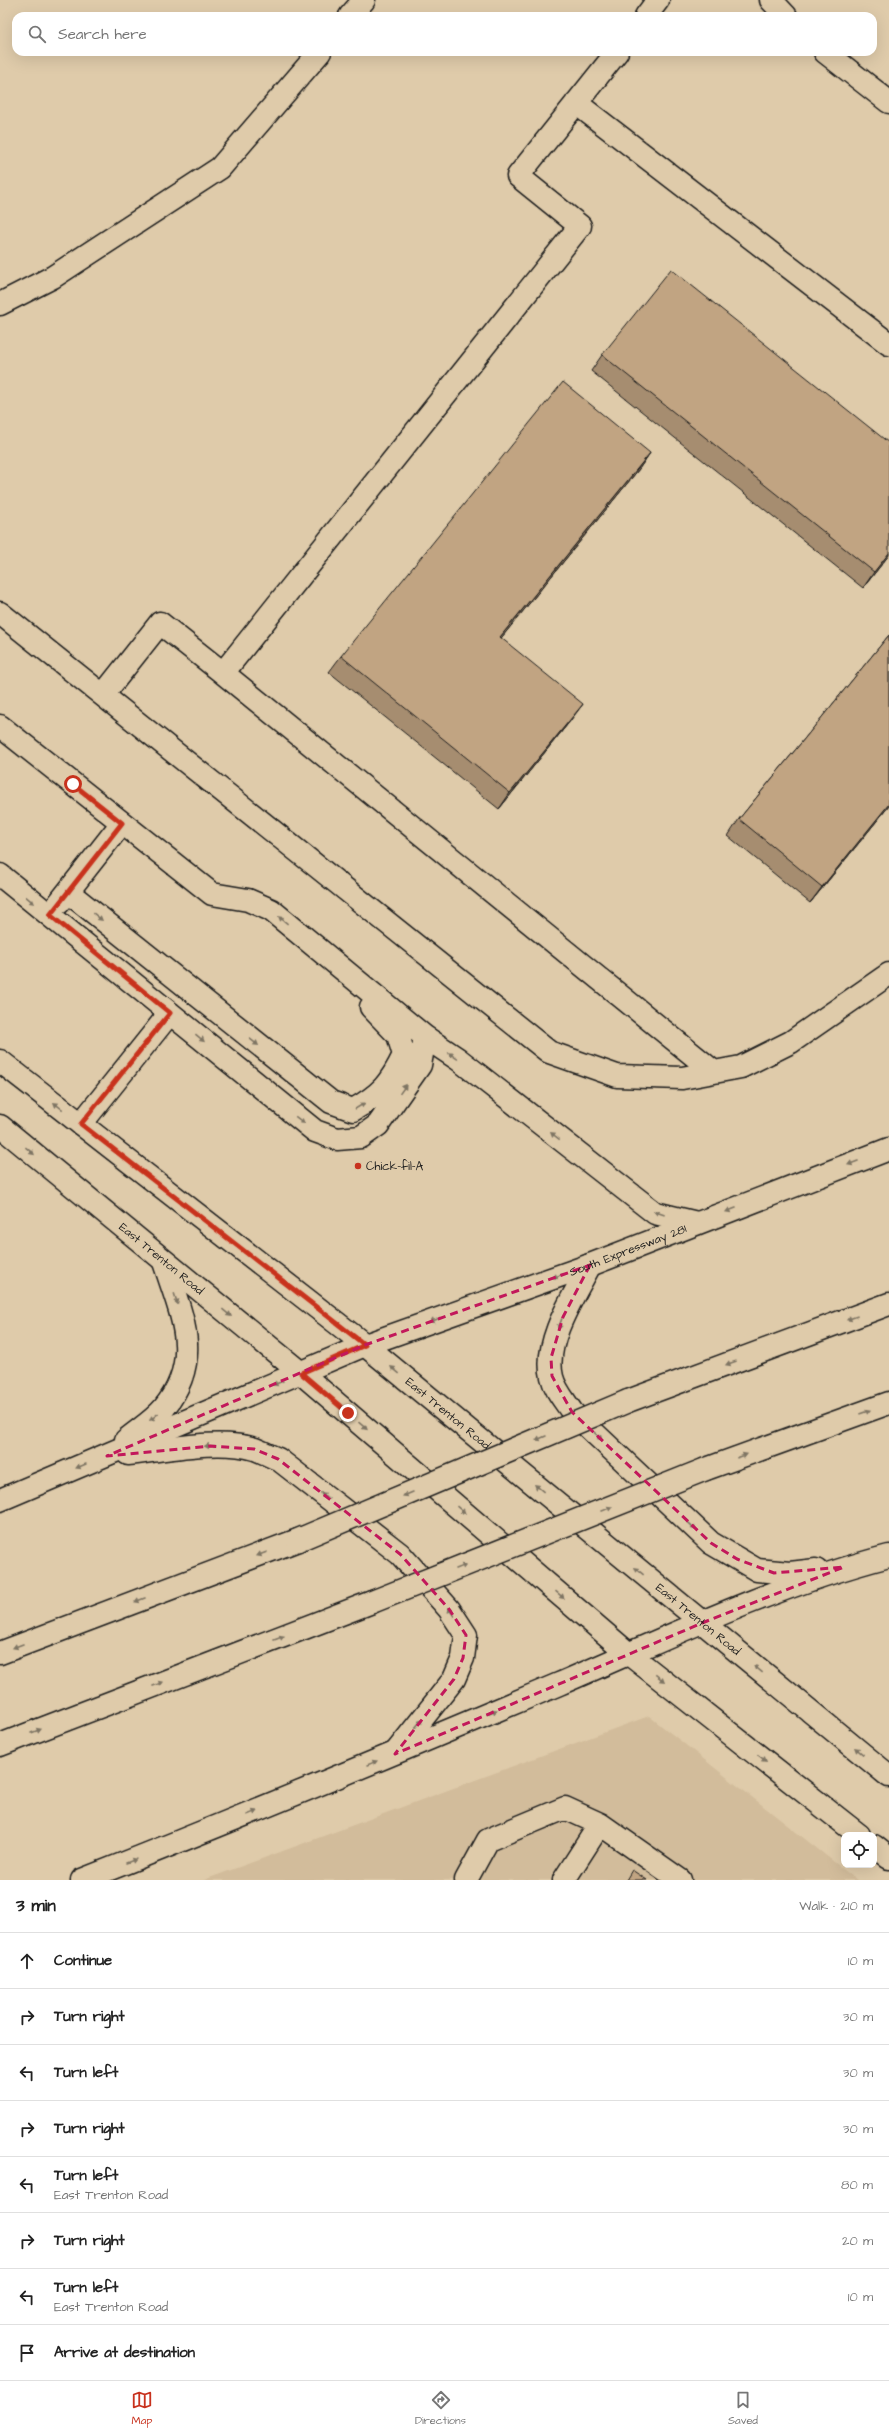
<!DOCTYPE html>
<meta charset="utf-8">
<style>
:root{--surface:#fff;--page:#f6f6f6;--text:#222;--muted:#767676;--line:#e0e0e0;--accent:#c8321e}
body{margin:0;font-family:"Architects Daughter",sans-serif;background:var(--page);color:var(--text)}
.controls{position:absolute;right:12px;bottom:12px;display:grid;overflow:hidden;border-radius:8px;box-shadow:0 4px 16px #0002}
.controls button{width:36px;height:36px;display:grid;place-items:center;padding:0;border:0;border-bottom:1px solid var(--line);background:var(--surface);color:var(--text);font:20px sans-serif}
.stop{position:absolute;width:12px;height:12px;margin:-9px;border:3px solid #c8321e;border-radius:50%;background:#fff}
.stop.end{background:#c8321e;border-color:#fff;box-shadow:0 1px 4px #0008}
.list{margin:0;padding:0;list-style:none}
h2{display:flex;justify-content:space-between;align-items:center;height:52px;margin:0;padding:0 16px;font-size:17px}
h2 small{font-size:13px;font-weight:400;color:var(--muted)}
.list li{display:grid;grid-template-columns:26px 1fr auto;gap:12px;align-items:center;box-sizing:border-box;height:56px;padding:0 16px;border-top:1px solid var(--line)}
.list b{display:block;font-size:15px;white-space:nowrap}
.list p{margin:0;font-size:13px;white-space:nowrap;color:var(--muted)}
.list em{font-size:13px;font-style:normal;color:var(--muted)}
.icon{flex:none;width:22px;height:22px;fill:none;stroke:currentColor;stroke-width:2;stroke-linecap:round;stroke-linejoin:round}
.map{position:relative;flex:none;width:889px;height:1880px;overflow:hidden}
.search{position:absolute;background:var(--surface);box-shadow:0 4px 16px #0002;left:12px;right:12px;top:12px;height:44px;display:flex;align-items:center;gap:10px;box-sizing:border-box;padding:0 14px;border-radius:12px;color:var(--muted);font-size:15px}
.sheet{height:500px;background:var(--surface)}
nav{display:flex;justify-content:space-around;align-items:center;box-sizing:border-box;height:56px;border-top:1px solid var(--line);background:var(--surface);font-size:11px;color:var(--muted)}
nav a{display:grid;justify-items:center;gap:2px}
nav .on{color:var(--accent)}
.map>svg:first-child{display:block}
.built{fill:#d2bc9b}
.lines{fill:none;stroke-linecap:round;stroke-linejoin:round}
.minor-casing{stroke:#1c1c1c;stroke-width:25}
.major-casing{stroke:#1c1c1c;stroke-width:25}
.highway-casing{stroke:#1c1c1c;stroke-width:25}
.minor{stroke:#dfcbaa;stroke-width:22}
.major{stroke:#dfcbaa;stroke-width:22}
.highway{stroke:#dfcbaa;stroke-width:22}
.highway-bridge-casing{stroke:#1c1c1c;stroke-width:25;stroke-linecap:butt}
.highway-bridge{stroke:#dfcbaa;stroke-width:22}
.wall{fill:#a68d70;stroke:#1c1c1c}
.shaded-wall{fill:#87735b;stroke:#1c1c1c}
.building{fill:#c1a482;stroke:#1c1c1c}
.oneway{fill:#7e7463}
.route{stroke:#c8321e;stroke-width:5}
.marked{fill:none;stroke:#c2185b;stroke-width:3;stroke-dasharray:8 5;stroke-linejoin:round}
.poi-dot{fill:#c8321e;stroke:#dfcbaa;stroke-width:1.5}
.labels{text-anchor:middle;dominant-baseline:central;stroke-width:3;stroke-linejoin:round;paint-order:stroke}
.poi-label{font-size:12px;fill:#1c1c1c;stroke:#dfcbaa;text-anchor:start}
.street-label{font-size:12px;fill:#1c1c1c;stroke:#dfcbaa}
</style>
<div class="map">
<svg width="889" height="1880" viewBox="0 0 889 1880">
<rect width="100%" height="100%" fill="#dfcbaa"/>
<filter id="ink" filterUnits="userSpaceOnUse"><feTurbulence type="fractalNoise" baseFrequency=".025" numOctaves="2"/><feDisplacementMap in="SourceGraphic" scale="8" xChannelSelector="R" yChannelSelector="G"/><feConvolveMatrix kernelMatrix="1 2 1 2 8 2 1 2 1" color-interpolation-filters="sRGB"/></filter>
<g filter="url(#ink)">
<path class="built" d="M649 1716 857 1880H204Z"/>
<g class="lines">
<defs>
<path id="minor" d="M771 0 786 16
M350 16 364 0
M646 16 658 0
M825 52 889 102
M576 103 889 344
M0 304 53 277 220 168 320 52
M0 613 549 1052 617 1076 682 1078 741 1067 791 1042 889 974
M223 673 714 1072
M103 695 160 623 223 673 580 226 518 176 617 52
M0 726 212 894 248 900 271 910 425 1037 420 1065 378 1125 361 1137 337 1139 315 1131 0 875
M68 892 331 1102 353 1110C381 1094 390 1084 404 1055L398 1035 371 1007
M59 903 122 823
M425 1037 458 1059 655 1213 697 1223
M81 1124 170 1013
M466 1880 488 1840 565 1808 600 1824 680 1880
M564 1880 600 1824"/>
<g id="major">
<path id="s1" d="M0 1061 365 1345 889 1776"/>
<path id="s2" d="M0 1126 301 1373 629 1654 859 1835"/>
<path d="M590 1265C575 1294 543 1342 552 1377 555 1390 565 1401 572 1412L711 1543 757 1570 790 1573 816 1570"/>
<path d="M126 1440C138 1430 154 1420 164 1408 204 1358 181 1315 164 1262"/>
<path d="M128 1454C165 1450 219 1438 255 1449 263 1452 270 1456 278 1459L400 1554 449 1609 466 1635 463 1658 454 1679 396 1752"/>
<path id="s3" d="M0 1500 365 1345 590 1265 889 1149"/>
<path d="M874 1846 889 1858"/>
<path d="M82 1880C242 1817 401 1751 559 1684 666 1638 776 1585 889 1556"/>
</g>
<path id="highway" d="M628 1401 889 1304
M706 1469 889 1403
M0 1653 298 1540
M0 1745 372 1602"/>
</defs>
<use href="#minor" class="minor-casing"/>
<use href="#major" class="major-casing"/>
<use href="#highway" class="highway-casing"/>
<use href="#minor" class="minor"/>
<use href="#major" class="major"/>
<use href="#highway" class="highway"/>
<defs>
<path id="highway-bridge" d="M298 1540 628 1401
M372 1602 706 1469"/>
</defs>
<use href="#highway-bridge" class="highway-bridge-casing"/>
<use href="#highway-bridge" class="highway-bridge"/>
</g>
<path class="wall" d="M602 355 889 555 863 588 591 371Z
M650 453 639 469 501 638 571 720 499 809 329 672 341 656Z
M889 635V806L810 903 728 836 739 819Z"/>
<path class="shaded-wall" d="M650 453 639 469 489 653 500 637Z
M889 553V555L863 588 874 572Z
M583 704 571 720 499 809 510 793Z
M889 804V806L810 903 822 887Z"/>
<path class="building" d="M671 269 889 443V553L874 572 602 355Z
M563 382 650 453 500 637 583 704 510 793 341 656Z
M889 635V804L822 887 739 819Z
M632 1870 647 1880H626Z"/>
<defs><path id="oneway-solid" d="M-6-.8H1V-3.2L6.5 0L1 3.2V.8H-6Z"/></defs>
<g class="oneway">
<use href="#oneway-solid" transform="translate(30 900) rotate(39)"/>
<use href="#oneway-solid" transform="translate(98 917) rotate(39)"/>
<use href="#oneway-solid" transform="translate(283 920) rotate(-141)"/>
<use href="#oneway-solid" transform="translate(200 1038) rotate(40)"/>
<use href="#oneway-solid" transform="translate(254 1042) rotate(38)"/>
<use href="#oneway-solid" transform="translate(453 1056) rotate(-145)"/>
<use href="#oneway-solid" transform="translate(403 1089) rotate(-55)"/>
<use href="#oneway-solid" transform="translate(58 1106) rotate(-142)"/>
<use href="#oneway-solid" transform="translate(360 1106) rotate(-32)"/>
<use href="#oneway-solid" transform="translate(300 1120) rotate(37)"/>
<use href="#oneway-solid" transform="translate(555 1136) rotate(-142)"/>
<use href="#oneway-solid" transform="translate(30 1151) rotate(40)"/>
<use href="#oneway-solid" transform="translate(853 1163) rotate(159)"/>
<use href="#oneway-solid" transform="translate(731 1210) rotate(159)"/>
<use href="#oneway-solid" transform="translate(659 1213) rotate(-161)"/>
<use href="#oneway-solid" transform="translate(558 1276) rotate(160)"/>
<use href="#oneway-solid" transform="translate(176 1299) rotate(72)"/>
<use href="#oneway-solid" transform="translate(227 1313) rotate(39)"/>
<use href="#oneway-solid" transform="translate(852 1318) rotate(160)"/>
<use href="#oneway-solid" transform="translate(435 1320) rotate(160)"/>
<use href="#oneway-solid" transform="translate(560 1324) rotate(109)"/>
<use href="#oneway-solid" transform="translate(731 1363) rotate(160)"/>
<use href="#oneway-solid" transform="translate(395 1370) rotate(-141)"/>
<use href="#oneway-solid" transform="translate(278 1383) rotate(157)"/>
<use href="#oneway-solid" transform="translate(865 1412) rotate(-20)"/>
<use href="#oneway-solid" transform="translate(154 1417) rotate(141)"/>
<use href="#oneway-solid" transform="translate(363 1426) rotate(41)"/>
<use href="#oneway-solid" transform="translate(598 1436) rotate(44)"/>
<use href="#oneway-solid" transform="translate(541 1438) rotate(157)"/>
<use href="#oneway-solid" transform="translate(210 1446) rotate(178)"/>
<use href="#oneway-solid" transform="translate(742 1456) rotate(-20)"/>
<use href="#oneway-solid" transform="translate(81 1466) rotate(157)"/>
<use href="#oneway-solid" transform="translate(539 1488) rotate(-141)"/>
<use href="#oneway-solid" transform="translate(408 1494) rotate(157)"/>
<use href="#oneway-solid" transform="translate(325 1496) rotate(-142)"/>
<use href="#oneway-solid" transform="translate(607 1509) rotate(-22)"/>
<use href="#oneway-solid" transform="translate(461 1510) rotate(41)"/>
<use href="#oneway-solid" transform="translate(692 1526) rotate(44)"/>
<use href="#oneway-solid" transform="translate(262 1554) rotate(159)"/>
<use href="#oneway-solid" transform="translate(461 1567) rotate(-22)"/>
<use href="#oneway-solid" transform="translate(639 1571) rotate(-141)"/>
<use href="#oneway-solid" transform="translate(560 1595) rotate(41)"/>
<use href="#oneway-solid" transform="translate(140 1600) rotate(159)"/>
<use href="#oneway-solid" transform="translate(451 1612) rotate(-125)"/>
<use href="#oneway-solid" transform="translate(279 1638) rotate(-21)"/>
<use href="#oneway-solid" transform="translate(18 1646) rotate(159)"/>
<use href="#oneway-solid" transform="translate(758 1669) rotate(-141)"/>
<use href="#oneway-solid" transform="translate(660 1678) rotate(38)"/>
<use href="#oneway-solid" transform="translate(158 1684) rotate(-21)"/>
<use href="#oneway-solid" transform="translate(492 1712) rotate(-23)"/>
<use href="#oneway-solid" transform="translate(419 1723) rotate(-52)"/>
<use href="#oneway-solid" transform="translate(36 1731) rotate(-21)"/>
<use href="#oneway-solid" transform="translate(859 1751) rotate(-141)"/>
<use href="#oneway-solid" transform="translate(762 1758) rotate(38)"/>
<use href="#oneway-solid" transform="translate(372 1763) rotate(-22)"/>
<use href="#oneway-solid" transform="translate(252 1813) rotate(-22)"/>
<use href="#oneway-solid" transform="translate(131 1861) rotate(-21)"/>
</g>
</g>
<g class="lines" filter="url(#ink)">
<path class="route" d="M73 784 122 823 50 915 170 1013 81 1124 365 1345 301 1373 348 1413"/>
</g>
<path class="marked" d="M590 1265 563 1317 551 1358 552 1376 572 1412 711 1543 737 1559 774 1573 844 1567 702 1623 395 1754 454 1679 463 1658 466 1635 449 1609 400 1554 278 1459 254 1449 210 1446 107 1456 365 1345Z"/>
<circle class="poi-dot" cx="358" cy="1166" r="4"/>
<g class="labels">
<g class="poi-label">
<text x="366" y="1166">Chick-fil-A</text>
</g>
<g class="street-label">
<text stroke="none"><textPath href="#s3" startOffset="676">South Expressway 281</textPath></text>
<text stroke="none"><textPath href="#s2" startOffset="209">East Trenton Road</textPath></text>
<text stroke="none"><textPath href="#s1" startOffset="570">East Trenton Road</textPath></text>
<text stroke="none"><textPath href="#s1" startOffset="894">East Trenton Road</textPath></text>
</g>
</g>
</svg>
<div class="controls">
<button><svg class="icon" aria-label="locate" viewBox="0 0 24 24"><circle cx="12" cy="12" r="6"/><path d="M12 2v4M12 18v4M2 12h4M18 12h4"/></svg></button>
</div>
<div class="stop" style="left:73px;top:784px"></div>
<div class="stop end" style="left:348px;top:1413px"></div>
<div class="search"><svg class="icon" aria-label="search" viewBox="0 0 24 24"><circle cx="10" cy="10" r="6"/><path d="M15 15l6 6"/></svg>Search here</div>
</div>
<section class="sheet">
<h2>3 min<small>Walk · 210 m</small></h2>
<ul class="list">
<li><svg class="icon" aria-label="ahead" viewBox="0 0 24 24"><path d="M12 20V5M6 11l6-6 6 6"/></svg><div><b>Continue</b></div><em>10 m</em></li>
<li><svg class="icon" aria-label="right" viewBox="0 0 24 24"><path d="M7 20v-9h11M14 6l5 5-5 5"/></svg><div><b>Turn right</b></div><em>30 m</em></li>
<li><svg class="icon" aria-label="left" viewBox="0 0 24 24"><path d="M17 20v-9H6M10 6l-5 5 5 5"/></svg><div><b>Turn left</b></div><em>30 m</em></li>
<li><svg class="icon" aria-label="right" viewBox="0 0 24 24"><path d="M7 20v-9h11M14 6l5 5-5 5"/></svg><div><b>Turn right</b></div><em>30 m</em></li>
<li><svg class="icon" aria-label="left" viewBox="0 0 24 24"><path d="M17 20v-9H6M10 6l-5 5 5 5"/></svg><div><b>Turn left</b><p>East Trenton Road</p></div><em>80 m</em></li>
<li><svg class="icon" aria-label="right" viewBox="0 0 24 24"><path d="M7 20v-9h11M14 6l5 5-5 5"/></svg><div><b>Turn right</b></div><em>20 m</em></li>
<li><svg class="icon" aria-label="left" viewBox="0 0 24 24"><path d="M17 20v-9H6M10 6l-5 5 5 5"/></svg><div><b>Turn left</b><p>East Trenton Road</p></div><em>10 m</em></li>
<li><svg class="icon" aria-label="arrive" viewBox="0 0 24 24"><path d="M6 21V4h12l-3 4 3 4H6"/></svg><div><b>Arrive at destination</b></div></li>
</ul>
</section>
<nav>
<a class="on"><svg class="icon" aria-label="map" viewBox="0 0 24 24"><path d="M3 6l6-2 6 2 6-2v14l-6 2-6-2-6 2zM9 4v14M15 6v14"/></svg>Map</a>
<a><svg class="icon" aria-label="directions" viewBox="0 0 24 24"><path d="M12 3l9 9-9 9-9-9zM9 14v-3h6M13 9l2 2-2 2"/></svg>Directions</a>
<a><svg class="icon" aria-label="saved" viewBox="0 0 24 24"><path d="M7 4h10v16l-5-4-5 4z"/></svg>Saved</a>
</nav>
